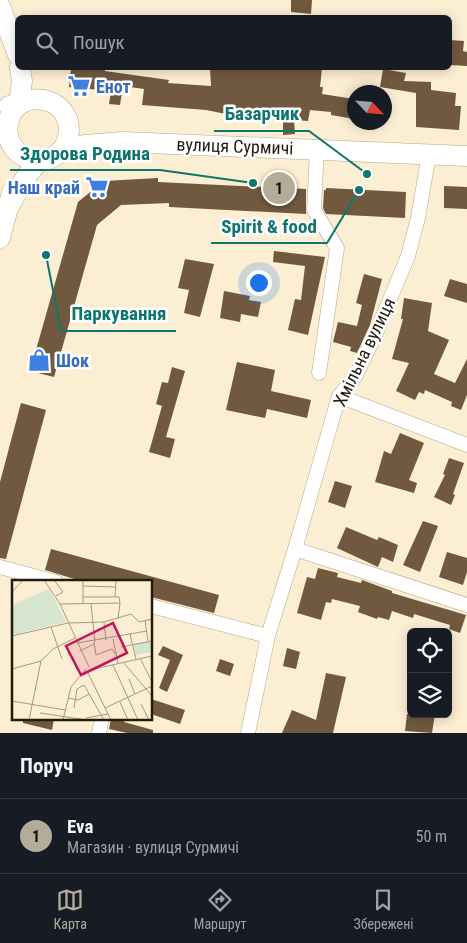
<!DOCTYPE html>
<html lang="uk">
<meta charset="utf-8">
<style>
:root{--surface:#171b24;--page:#20242c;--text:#f1f3f6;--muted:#9ea1a6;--line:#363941;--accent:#b3ad98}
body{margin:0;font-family:"Roboto Condensed",sans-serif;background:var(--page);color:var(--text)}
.controls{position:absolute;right:15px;bottom:15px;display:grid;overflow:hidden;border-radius:8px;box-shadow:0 2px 12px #0003}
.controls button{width:45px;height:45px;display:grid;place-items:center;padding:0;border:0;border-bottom:1px solid var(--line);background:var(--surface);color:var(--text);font:25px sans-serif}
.compass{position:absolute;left:347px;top:85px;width:45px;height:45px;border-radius:50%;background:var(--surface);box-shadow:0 2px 12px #0003;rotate:116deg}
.you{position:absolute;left:258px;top:282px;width:18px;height:18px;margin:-12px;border:4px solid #fff;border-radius:50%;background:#1a73e8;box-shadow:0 0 0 8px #1a73e833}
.badge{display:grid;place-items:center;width:32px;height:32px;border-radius:50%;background:var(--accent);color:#111;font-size:16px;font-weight:700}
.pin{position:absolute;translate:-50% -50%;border:2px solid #fff;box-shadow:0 1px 5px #0006}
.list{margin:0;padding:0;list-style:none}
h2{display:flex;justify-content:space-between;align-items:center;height:65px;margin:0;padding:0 20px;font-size:21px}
h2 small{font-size:16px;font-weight:400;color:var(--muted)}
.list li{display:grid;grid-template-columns:32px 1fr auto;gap:15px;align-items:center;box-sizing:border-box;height:75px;padding:0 20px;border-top:1px solid var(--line)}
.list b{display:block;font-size:19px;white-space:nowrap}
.list p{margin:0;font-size:16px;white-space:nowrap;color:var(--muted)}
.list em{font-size:16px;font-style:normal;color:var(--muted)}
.icon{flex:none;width:28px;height:28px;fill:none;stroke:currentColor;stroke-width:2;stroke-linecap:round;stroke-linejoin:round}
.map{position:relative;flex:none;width:467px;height:733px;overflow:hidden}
.search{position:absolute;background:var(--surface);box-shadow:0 2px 12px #0003;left:15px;right:15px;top:15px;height:55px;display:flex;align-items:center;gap:12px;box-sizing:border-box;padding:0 18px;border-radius:8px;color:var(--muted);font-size:19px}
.sheet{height:140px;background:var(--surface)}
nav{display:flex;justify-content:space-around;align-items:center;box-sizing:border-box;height:70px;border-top:1px solid var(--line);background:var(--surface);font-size:14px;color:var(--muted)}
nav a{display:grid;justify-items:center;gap:2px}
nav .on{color:var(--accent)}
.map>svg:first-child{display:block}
.building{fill:#715940}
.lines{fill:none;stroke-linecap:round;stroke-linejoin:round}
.street-casing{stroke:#b6a685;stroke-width:15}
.secondary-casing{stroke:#b6a685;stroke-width:21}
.street{stroke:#fff;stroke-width:14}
.secondary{stroke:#fff;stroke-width:20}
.labels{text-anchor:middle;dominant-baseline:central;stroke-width:5;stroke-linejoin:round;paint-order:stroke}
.shop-label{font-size:18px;font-weight:bold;fill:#366cbe;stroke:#fff;text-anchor:start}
.street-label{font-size:18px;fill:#221c0f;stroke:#fff}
.inset-road{fill:none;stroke:#a59a85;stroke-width:1}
.view{fill:#c2185b;fill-opacity:0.15;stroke:#c2185b;stroke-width:2.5}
.inset-edge{fill:none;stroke:#221c0f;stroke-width:2.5}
.leader{fill:none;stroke:#0f766e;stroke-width:2}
.callout-dot{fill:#0f766e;stroke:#fff;stroke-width:2}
.callout-label{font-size:19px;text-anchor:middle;font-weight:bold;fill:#0f766e;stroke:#fff;stroke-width:5;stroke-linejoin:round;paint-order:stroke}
</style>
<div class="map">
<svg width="467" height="733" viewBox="0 0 467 733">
<rect width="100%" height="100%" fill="#fceed3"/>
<path class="building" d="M291 0H312L311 14 291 12Z
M450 40 464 41 463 51 467 52V66L450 65Z
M71 68H105V71L169 80 168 83 211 86 210 69 280 68 294 69V68H322L320 87H323L322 94 354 99V119L331 115V112L310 110 308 121 294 120 295 134 283 135V118L254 115V118L231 117V115L206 110 142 105 144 89 123 86 120 105 109 104 111 91 69 87Z
M383 69 406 73 404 81 431 82V90L456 93 455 106H461L459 130 416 127V93L380 87Z
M158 178V182L306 189V214L169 207V203L121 205 97 225 54 377 30 371 78 202 104 181Z
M444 186 467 187V209L444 208Z
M326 188 406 192 405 218 326 214 323 208 324 190H326Z
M274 251 325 257 308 335 288 330 295 299 301 300 305 266 273 262Z
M185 259 214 264 200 317 184 313 189 290 178 288Z
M364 274 382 279 370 325 357 353 350 351 351 347 333 342 338 322 357 326 362 305 356 303Z
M450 279 467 284V303L444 296Z
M224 291 250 296 249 300 261 302 258 317 241 314 240 322 220 318Z
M404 298 432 303 428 331 449 340 434 374 455 383 467 359V395L461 410 451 406 452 402 425 390 424 394 419 392 415 400 396 391 409 363 392 359 403 319H401Z
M237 362 275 370 271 391 311 400 307 418 267 409 265 418 226 410Z
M172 367 185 371 166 437 175 439 170 458 149 452 162 406 156 404 162 382 168 383Z
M21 403 46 410 6 559 0 558V482Z
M400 433 424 443 409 480 417 483 414 493 375 482 384 451 391 454Z
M449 458 464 463 453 494 455 495 451 505 434 497 445 475 443 474Z
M335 481 352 486 345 508 328 502Z
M423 521 438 526 420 572 403 565Z
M346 527 377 540 379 537 398 545 393 562 382 557 378 567 337 548Z
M51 549 219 595 214 613 151 597V582H84L45 570Z
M447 552 467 558V572L463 585 439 577Z
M318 568 338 573 337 577 361 583 362 580 392 591V593L466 615 460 633 449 629 450 625 414 614 413 618 392 611 389 620 378 617 377 619 358 612 360 606 332 599 331 603 326 602 321 620 297 613 307 577 315 579Z
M163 646 183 655 167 692 159 688 170 660 158 655Z
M287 648 300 652 296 669 283 666Z
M220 659 234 664 230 676 216 671Z
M326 673 346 677 333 733H282L292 710 316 720Z
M151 699 185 710 180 724 151 714Z
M407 714H435L432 733 405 731Z
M23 719H54L52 730 23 723Z
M111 719H125L124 722 153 730V733H127L109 729Z"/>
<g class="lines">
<defs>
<path id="street" d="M317 149 314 210 337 248 319 373
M339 396 467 445
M295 549 467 605
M0 567 56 582
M151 606 268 636
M99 733 102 719
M248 733 268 636 295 549 339 396 355 377 374 338 408 256 418 218 429 154"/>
<path id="secondary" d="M0 6 18 55
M9 106 19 104 22 81 20 68
M59 153 84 145 123 142 467 156
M10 205C16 193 30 167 41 161 43 160 46 160 49 159 58 155 66 147 68 137 76 102 29 85 11 114 0 138 16 160 41 161
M0 238 12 192"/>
</defs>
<use href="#street" class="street-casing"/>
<use href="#secondary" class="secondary-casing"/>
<use href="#street" class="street"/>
<use href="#secondary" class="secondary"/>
</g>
<defs>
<symbol id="supermarket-bare" viewBox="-9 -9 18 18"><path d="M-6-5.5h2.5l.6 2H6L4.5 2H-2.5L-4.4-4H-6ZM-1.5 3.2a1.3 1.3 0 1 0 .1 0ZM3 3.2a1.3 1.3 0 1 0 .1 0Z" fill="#3f7fe0" stroke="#fff" stroke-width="2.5" paint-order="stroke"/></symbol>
<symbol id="shop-bare" viewBox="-9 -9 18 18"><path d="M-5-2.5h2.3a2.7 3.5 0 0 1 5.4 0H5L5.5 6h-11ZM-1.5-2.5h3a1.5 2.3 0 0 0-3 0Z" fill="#3f7fe0" stroke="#fff" stroke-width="2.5" paint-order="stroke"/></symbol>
</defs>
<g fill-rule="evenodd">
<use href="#supermarket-bare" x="63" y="70" width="32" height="32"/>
<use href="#supermarket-bare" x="81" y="171" width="32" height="32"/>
<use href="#shop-bare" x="23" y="344" width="32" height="32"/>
</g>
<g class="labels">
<g class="shop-label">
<text x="96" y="86">Енот</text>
<text x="80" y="187" text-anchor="end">Наш край</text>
<text x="56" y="360">Шок</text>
</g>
<g class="street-label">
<text transform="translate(235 146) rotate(2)">вулиця Сурмичі</text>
<text transform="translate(364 352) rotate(-64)">Хмільна вулиця</text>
</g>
</g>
<g transform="translate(12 580)">
<rect width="140" height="140" fill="#fceed3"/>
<path d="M37 9 54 42 0 55V25ZM140 61V72L124 75 121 64Z" fill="#d5e5cf"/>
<path class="inset-road" d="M32 0 48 24 77 87M42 0 51 12 44 16M71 0V24M71 6 104 7M0 12 11 0M71 17H107L108 23M103 17 104 0M48 24 108 23 106 39M79 24 83 62M133 40 136 61M92 42 94 60M39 47 50 79M118 54 124 79M0 56 56 43 92 42 119 34 127 42 140 39M101 59 106 83M82 62 84 75 100 69 104 75M65 63 135 51M109 67 140 61M68 71 82 64M128 78 140 102M111 82 140 116M101 85 126 140M0 89 29 81M78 90 140 76M75 91 99 140M117 99 123 114M56 118 66 120 77 114M0 121 53 130M108 122 116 140M129 124 137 140M62 128 65 109 72 105 92 140M93 128 140 106M28 133 75 140M74 138 96 134M17 140 29 81 41 69 63 58M51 140 59 107 74 89"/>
<path class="view" d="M101 43 115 73 69 95 54 66Z"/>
<rect width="140" height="140" class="inset-edge"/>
</g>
<path class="leader" d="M367 174L309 131H214M253 183L160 170H10M359 190L327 243H211M46 255L61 331H176"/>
<g class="callout-dot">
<circle cx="367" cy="174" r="5"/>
<circle cx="253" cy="183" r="5"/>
<circle cx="359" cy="190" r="5"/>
<circle cx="46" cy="255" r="5"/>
</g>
<g class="callout-label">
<text x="262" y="120">Базарчик</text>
<text x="85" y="160">Здорова Родина</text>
<text x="269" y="233">Spirit &amp; food</text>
<text x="119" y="320">Паркування</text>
</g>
</svg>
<div class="controls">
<button><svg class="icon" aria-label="locate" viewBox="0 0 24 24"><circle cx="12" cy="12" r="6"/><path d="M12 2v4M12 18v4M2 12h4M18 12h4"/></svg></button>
<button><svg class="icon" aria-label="layers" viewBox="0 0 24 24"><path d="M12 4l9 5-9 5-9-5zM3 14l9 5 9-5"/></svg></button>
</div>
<svg class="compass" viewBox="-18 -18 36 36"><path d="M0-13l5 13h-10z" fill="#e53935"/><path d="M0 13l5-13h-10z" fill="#9ea1a6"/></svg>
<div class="you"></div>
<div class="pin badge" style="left:279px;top:188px">1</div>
<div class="search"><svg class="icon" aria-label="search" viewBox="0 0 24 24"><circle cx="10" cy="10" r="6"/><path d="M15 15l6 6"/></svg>Пошук</div>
</div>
<section class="sheet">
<h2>Поруч<small></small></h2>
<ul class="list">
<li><span class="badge">1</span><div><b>Eva</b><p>Магазин · вулиця Сурмичі</p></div><em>50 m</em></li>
</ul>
</section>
<nav>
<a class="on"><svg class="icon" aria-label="map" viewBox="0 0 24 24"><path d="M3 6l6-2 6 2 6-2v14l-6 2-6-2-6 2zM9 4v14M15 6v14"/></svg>Карта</a>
<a><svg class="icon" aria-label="directions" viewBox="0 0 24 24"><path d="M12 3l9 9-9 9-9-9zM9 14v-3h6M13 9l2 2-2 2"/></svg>Маршрут</a>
<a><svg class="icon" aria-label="saved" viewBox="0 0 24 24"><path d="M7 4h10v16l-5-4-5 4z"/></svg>Збережені</a>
</nav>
